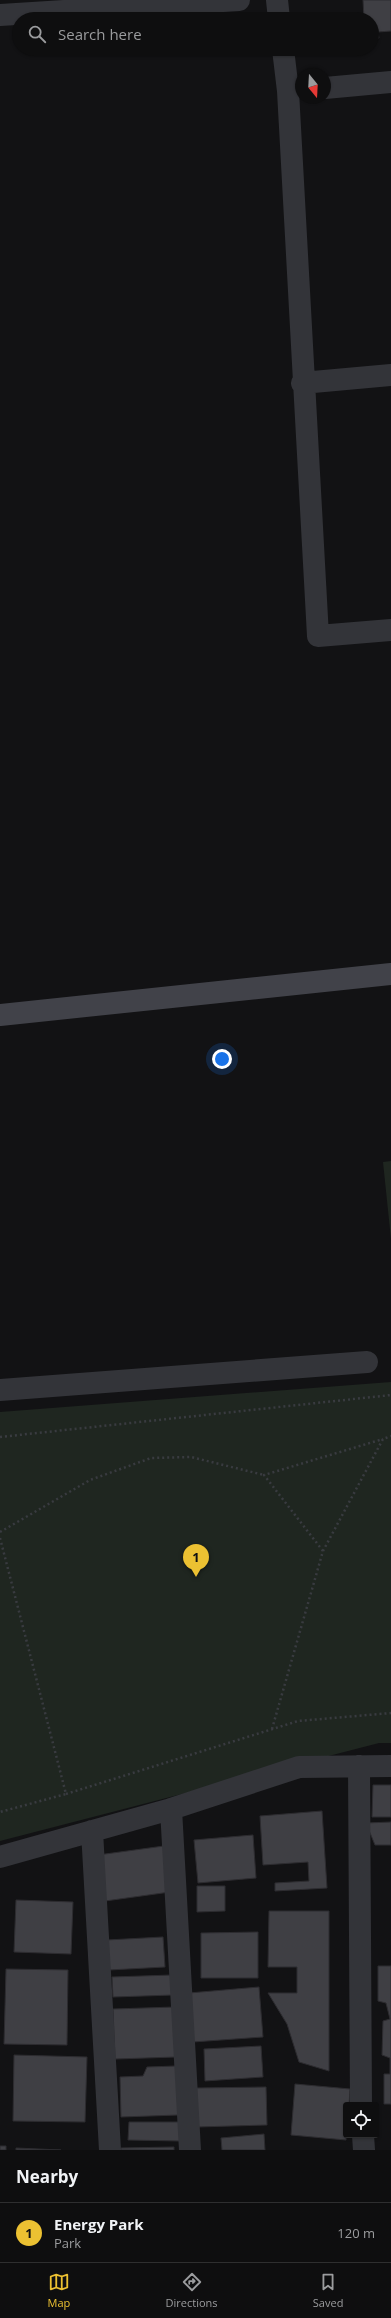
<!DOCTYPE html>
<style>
:root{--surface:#0e0e0f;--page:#1c1c1d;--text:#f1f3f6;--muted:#9b9c9e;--line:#2e2e2f;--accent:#ecc132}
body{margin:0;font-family:"Open Sans",sans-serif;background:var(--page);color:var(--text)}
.controls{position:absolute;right:12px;bottom:12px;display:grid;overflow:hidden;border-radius:4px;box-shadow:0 1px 3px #0004}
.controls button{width:36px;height:36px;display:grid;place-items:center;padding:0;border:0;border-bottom:1px solid var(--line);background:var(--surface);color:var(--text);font:20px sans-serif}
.compass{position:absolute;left:295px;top:68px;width:36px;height:36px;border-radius:50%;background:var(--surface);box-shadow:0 1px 3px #0004;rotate:162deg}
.you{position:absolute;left:222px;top:1059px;width:14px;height:14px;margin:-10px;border:3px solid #fff;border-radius:50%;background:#1a73e8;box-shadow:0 0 0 6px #1a73e833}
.badge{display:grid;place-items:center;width:26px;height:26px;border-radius:50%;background:var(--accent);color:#111;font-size:13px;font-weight:700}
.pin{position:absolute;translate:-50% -33px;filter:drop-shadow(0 1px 2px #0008)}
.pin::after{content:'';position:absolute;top:21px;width:14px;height:12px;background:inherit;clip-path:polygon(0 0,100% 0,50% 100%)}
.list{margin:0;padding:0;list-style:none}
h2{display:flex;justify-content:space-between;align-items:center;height:52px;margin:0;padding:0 16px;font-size:17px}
h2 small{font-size:13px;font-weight:400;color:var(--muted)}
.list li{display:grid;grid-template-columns:26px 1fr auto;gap:12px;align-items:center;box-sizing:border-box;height:60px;padding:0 16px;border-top:1px solid var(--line)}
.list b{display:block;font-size:15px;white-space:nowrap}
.list p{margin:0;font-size:13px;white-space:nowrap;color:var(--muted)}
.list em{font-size:13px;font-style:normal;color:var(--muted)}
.icon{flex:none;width:22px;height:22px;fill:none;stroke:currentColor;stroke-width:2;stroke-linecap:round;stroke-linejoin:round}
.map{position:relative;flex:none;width:391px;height:2150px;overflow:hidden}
.search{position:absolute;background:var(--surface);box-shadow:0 1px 3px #0004;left:12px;right:12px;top:12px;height:44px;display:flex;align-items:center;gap:10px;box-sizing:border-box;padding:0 14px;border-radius:22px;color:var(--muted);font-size:15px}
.sheet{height:112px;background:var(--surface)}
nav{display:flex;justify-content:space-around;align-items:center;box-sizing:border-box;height:56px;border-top:1px solid var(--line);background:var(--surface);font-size:11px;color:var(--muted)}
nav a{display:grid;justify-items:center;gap:2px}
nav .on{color:var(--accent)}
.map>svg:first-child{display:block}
.green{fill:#1f2620}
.building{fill:#3f3f44;stroke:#2d2c30}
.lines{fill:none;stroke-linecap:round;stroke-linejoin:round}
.path{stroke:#393b40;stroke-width:2.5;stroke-dasharray:2 3;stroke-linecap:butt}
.street{stroke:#333439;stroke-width:22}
.secondary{stroke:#414249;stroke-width:22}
</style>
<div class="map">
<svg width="391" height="2150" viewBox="0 0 391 2150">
<rect width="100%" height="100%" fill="#121214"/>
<path class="green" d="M391 1161V1239L383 1162Z
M391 1382V1743H379L0 1841V1412Z"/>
<path class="building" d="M363 0H391V31L378 32 379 38 372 39V19H364Z
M373 1785H391V1817H372Z
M322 1811 327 1888 275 1891V1883L309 1881 308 1862 263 1865 260 1816Z
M391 1822V1845H375L366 1823Z
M253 1835 256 1878 198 1883 194 1840Z
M164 1846 170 1892 105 1901 98 1855Z
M197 1886H225V1911L197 1912Z
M16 1900 73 1902 71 1954 14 1952Z
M269 1911H329V2071L299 2062 287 2024 268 1993H297V1967H268Z
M258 1932V1978H201V1933Z
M163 1937 165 1967 109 1970 107 1940Z
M378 1966H391V2104H384V2074H390V2058L382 2055 383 2021 390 2019 386 2003 378 2001Z
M6 1969 68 1970 67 2045 4 2044Z
M172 1975 173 1995 113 1997 112 1977Z
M259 1987 263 2037 193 2042 189 1993Z
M175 2007 176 2057 115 2059 113 2009Z
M261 2046 263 2077 205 2081 204 2049Z
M14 2055 87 2057 85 2122 13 2121Z
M176 2066 178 2115 121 2117 120 2077 143 2076 147 2067Z
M295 2084 350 2089 349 2105H346V2140L291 2135Z
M266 2087 267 2125 197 2127 196 2088Z
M129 2122H180V2141L128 2140Z
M264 2134 265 2150H222L221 2138Z
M0 2146H6V2150H0Z
M174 2147V2150H121V2148Z
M16 2148 61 2150H16Z"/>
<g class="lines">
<path class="path" d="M0 1437 391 1395
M0 1532 90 1480 151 1458 191 1457 264 1475
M0 1538 66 1794 0 1812
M323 1551 264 1475 383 1439
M272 1729 323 1551 383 1439 391 1436
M66 1794 298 1721 391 1713"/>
<path class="street" d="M277 0 279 19
M0 15 239 0
M283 49 288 91 318 636 391 630
M325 88 391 82
M302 383 391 375
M0 1390 367 1362
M359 1766 361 2105
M171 1809 190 2150
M92 1831 110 2150
M0 1857 171 1809 299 1767 391 1766
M363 2135 364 2150"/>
<path class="secondary" d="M0 1015 391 974"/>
</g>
</svg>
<div class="controls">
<button><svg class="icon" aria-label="locate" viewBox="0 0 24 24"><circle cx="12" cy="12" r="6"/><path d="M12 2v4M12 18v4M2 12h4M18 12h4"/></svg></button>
</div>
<svg class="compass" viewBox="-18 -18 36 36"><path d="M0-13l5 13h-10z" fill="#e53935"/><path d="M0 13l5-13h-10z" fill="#9b9c9e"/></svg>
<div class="you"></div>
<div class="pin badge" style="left:196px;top:1577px">1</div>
<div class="search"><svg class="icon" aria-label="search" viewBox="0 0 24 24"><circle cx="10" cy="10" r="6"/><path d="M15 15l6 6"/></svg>Search here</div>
</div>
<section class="sheet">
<h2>Nearby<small></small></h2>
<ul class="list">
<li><span class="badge">1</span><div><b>Energy Park</b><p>Park</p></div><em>120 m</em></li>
</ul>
</section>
<nav>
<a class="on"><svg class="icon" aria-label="map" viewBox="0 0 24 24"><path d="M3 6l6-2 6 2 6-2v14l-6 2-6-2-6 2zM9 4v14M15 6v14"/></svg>Map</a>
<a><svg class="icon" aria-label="directions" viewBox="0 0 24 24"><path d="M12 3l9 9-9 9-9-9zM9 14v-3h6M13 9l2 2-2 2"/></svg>Directions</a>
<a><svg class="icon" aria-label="saved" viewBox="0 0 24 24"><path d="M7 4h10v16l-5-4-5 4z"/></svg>Saved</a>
</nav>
